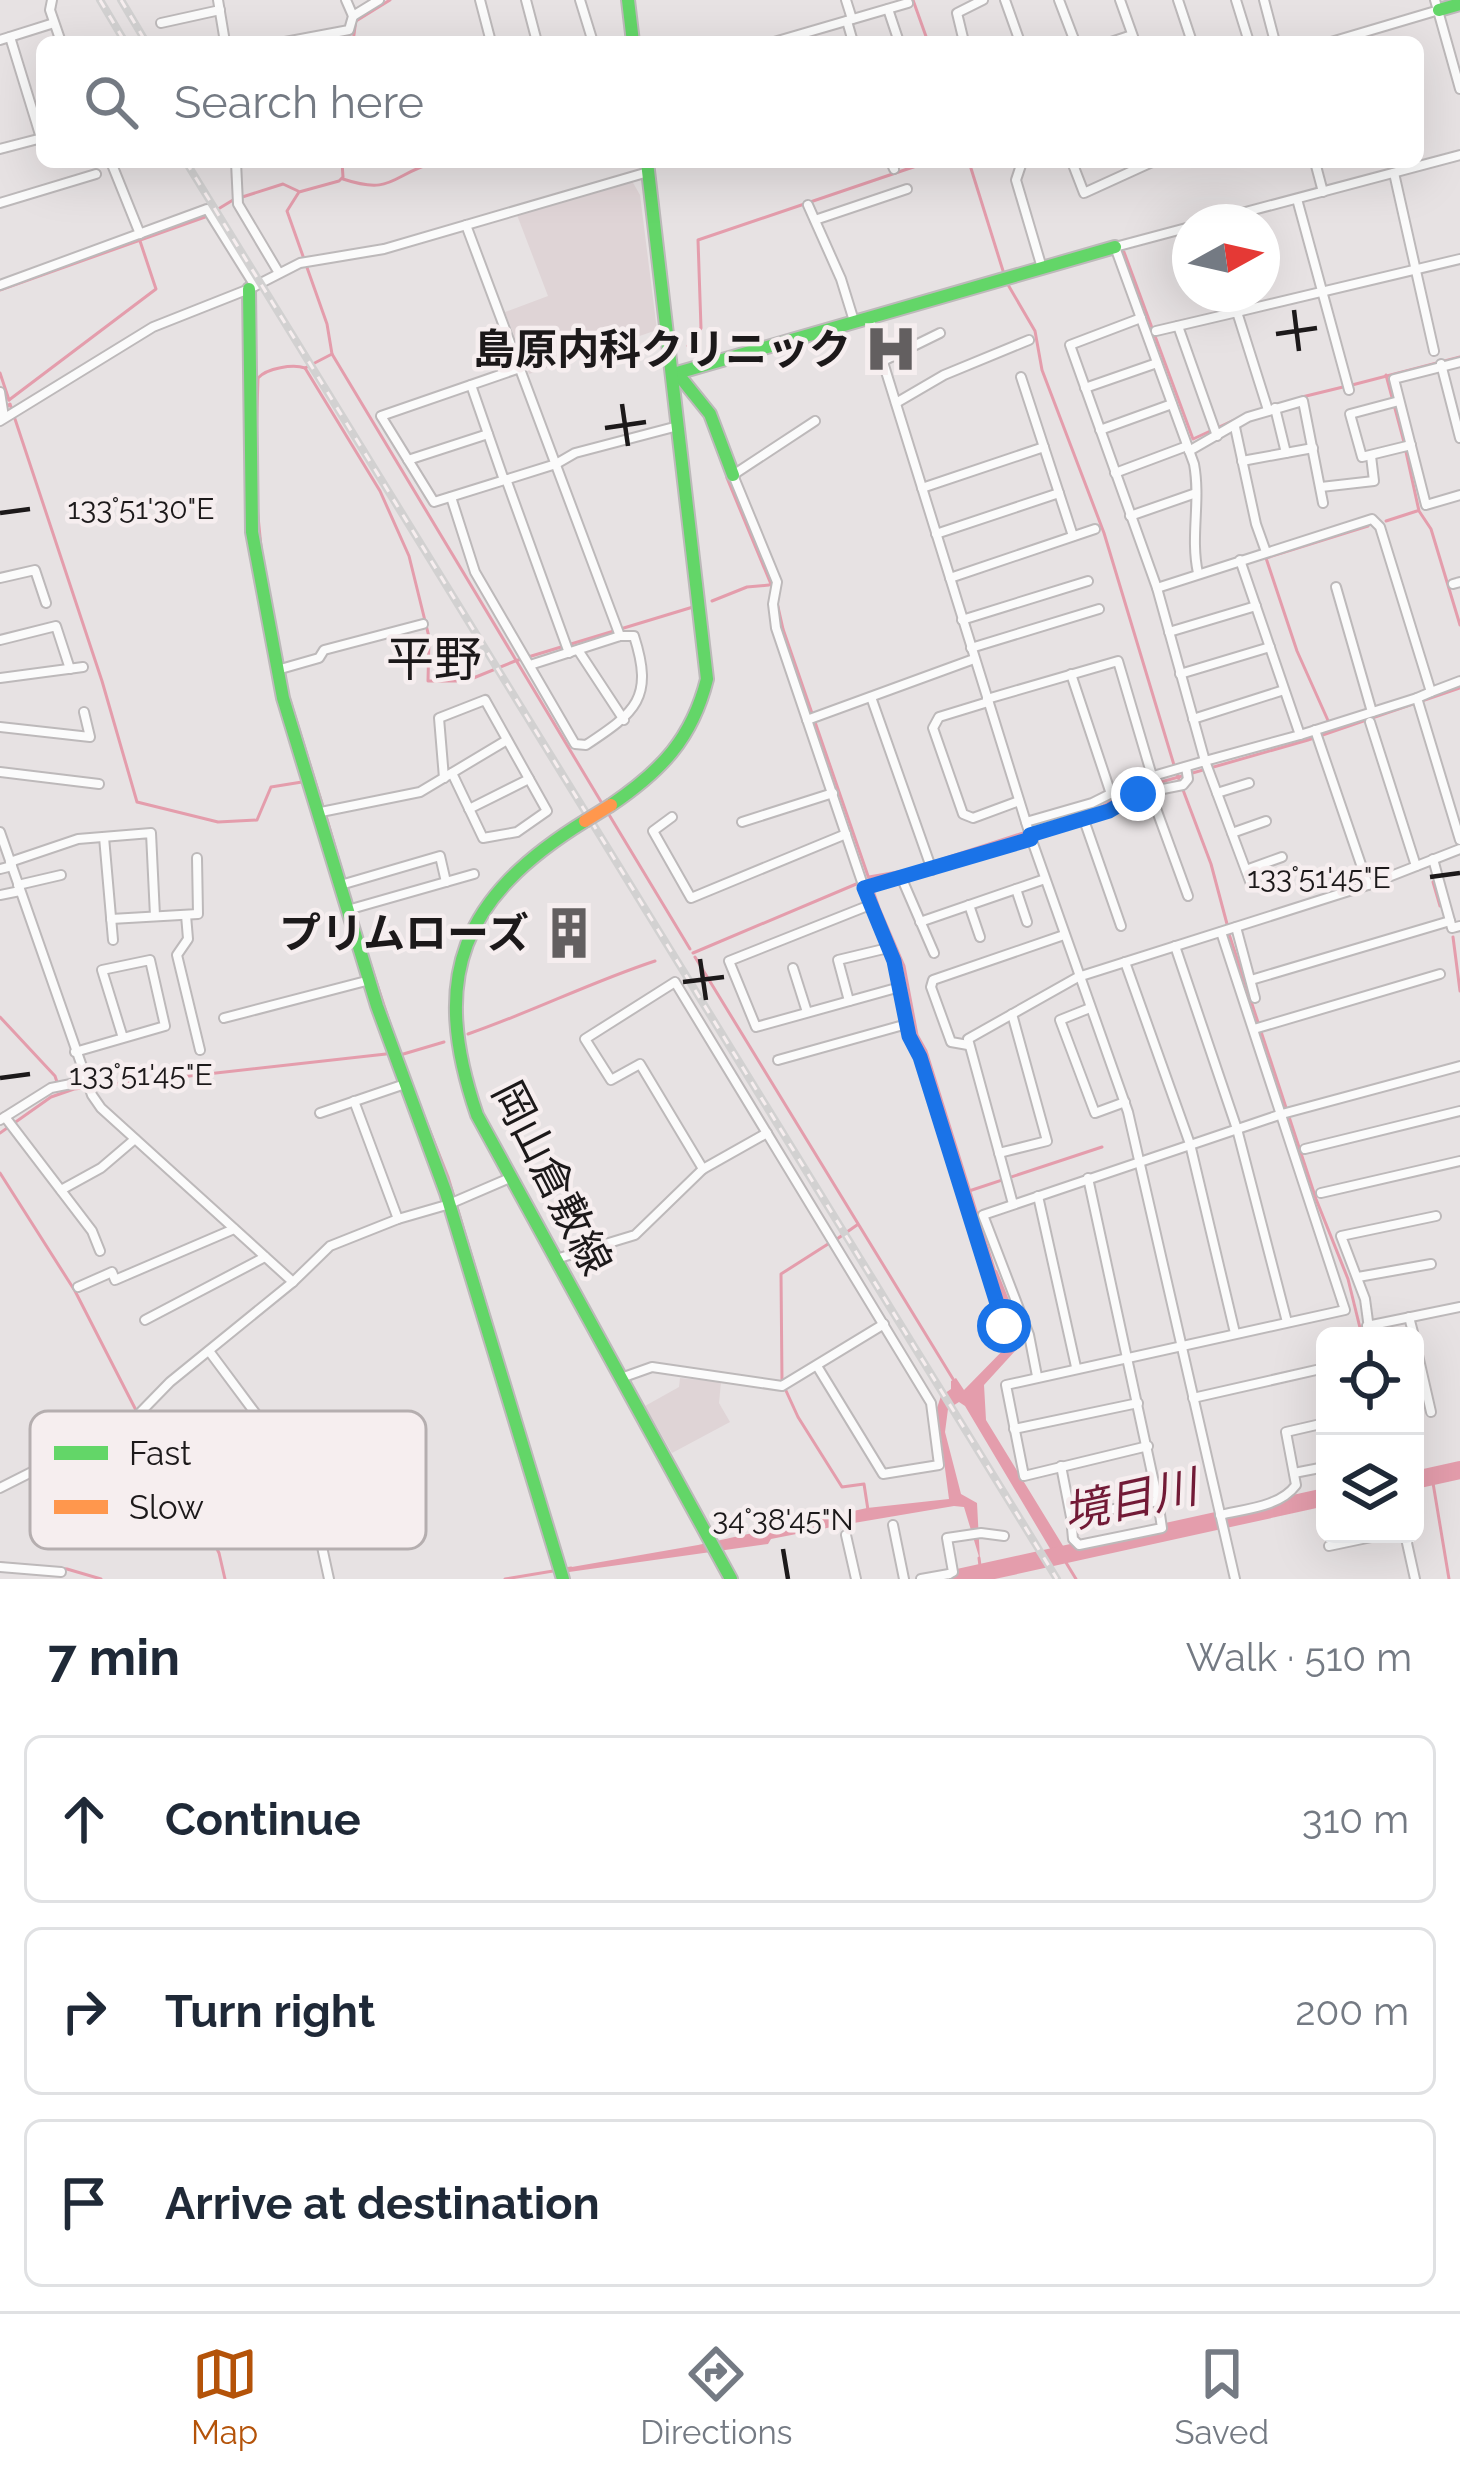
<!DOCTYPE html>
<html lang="en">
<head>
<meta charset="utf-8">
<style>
	:root { --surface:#fff; --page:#f2f2f3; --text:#1f2937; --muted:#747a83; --line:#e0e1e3; --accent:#b45309 }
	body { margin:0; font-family:Raleway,"Noto Sans JP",sans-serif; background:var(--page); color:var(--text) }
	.controls { position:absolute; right:36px; bottom:36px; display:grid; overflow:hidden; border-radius:18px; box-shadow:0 12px 48px #0002 }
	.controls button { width:108px; height:108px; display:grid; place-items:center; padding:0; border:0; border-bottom:3px solid var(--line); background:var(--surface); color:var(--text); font:60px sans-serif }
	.compass { position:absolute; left:1172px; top:204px; width:108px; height:108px; border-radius:50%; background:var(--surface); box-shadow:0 12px 48px #0002; rotate:82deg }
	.stop { position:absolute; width:36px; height:36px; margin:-27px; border:9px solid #1a73e8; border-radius:50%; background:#fff }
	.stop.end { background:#1a73e8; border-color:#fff; box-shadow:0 3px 12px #0008 }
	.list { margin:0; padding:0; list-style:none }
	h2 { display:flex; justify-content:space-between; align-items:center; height:156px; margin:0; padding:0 48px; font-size:51px }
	h2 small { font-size:39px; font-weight:400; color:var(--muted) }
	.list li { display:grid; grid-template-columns:78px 1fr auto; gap:36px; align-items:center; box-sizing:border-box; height:168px; margin:0 24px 24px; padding:0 24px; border:3px solid var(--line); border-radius:18px }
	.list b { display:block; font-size:45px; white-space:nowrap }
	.list em { font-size:39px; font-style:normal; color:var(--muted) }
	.icon { flex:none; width:66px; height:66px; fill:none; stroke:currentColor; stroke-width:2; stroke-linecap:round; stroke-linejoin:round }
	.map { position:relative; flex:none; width:1460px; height:1579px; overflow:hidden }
	.search { position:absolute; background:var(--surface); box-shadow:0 12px 48px #0002; left:36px; right:36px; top:36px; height:132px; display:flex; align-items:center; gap:30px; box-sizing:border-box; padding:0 42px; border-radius:18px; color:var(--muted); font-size:45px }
	.sheet { height:732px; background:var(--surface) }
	nav { display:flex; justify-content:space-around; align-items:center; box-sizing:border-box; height:168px; border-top:3px solid var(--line); background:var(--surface); font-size:33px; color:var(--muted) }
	nav a { display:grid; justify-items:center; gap:6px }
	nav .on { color:var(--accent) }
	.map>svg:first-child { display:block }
	.built { fill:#dfd4d6 }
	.water { fill:#e49dac }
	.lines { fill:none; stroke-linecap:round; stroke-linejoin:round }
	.stream { stroke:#e49dac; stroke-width:3 }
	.river { stroke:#e49dac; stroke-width:18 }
	.street-casing { stroke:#bdb9ba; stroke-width:12 }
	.fast-casing { stroke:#bdb9ba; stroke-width:16 }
	.street { stroke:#fbfbfb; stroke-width:8 }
	.fast { stroke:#63d668; stroke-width:12 }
	.rail-casing { stroke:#d2d1d1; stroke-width:8 }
	.rail { stroke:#f6eeef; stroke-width:3; stroke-dasharray:9; stroke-linecap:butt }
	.slow-bridge-casing { stroke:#bdb9ba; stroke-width:16; stroke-linecap:butt }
	.slow-bridge { stroke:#ff974d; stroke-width:12 }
	.route { stroke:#1a73e8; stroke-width:15 }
	.ticks { fill:none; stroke:#1c191a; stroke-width:4.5 }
	.labels { text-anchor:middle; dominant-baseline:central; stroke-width:9; stroke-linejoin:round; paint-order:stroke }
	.poi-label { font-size:42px; font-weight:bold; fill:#1c191a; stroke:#f6eeef; text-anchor:end }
	.street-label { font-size:42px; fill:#1c191a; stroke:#f6eeef }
	.water-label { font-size:45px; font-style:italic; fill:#721a36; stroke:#f6eeef }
	.quarter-label { font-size:48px; fill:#1c191a; stroke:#f6eeef }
	.key { fill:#f6eeef; stroke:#b5aeaf; stroke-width:3 }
	.key-label { font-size:33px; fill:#1c191a }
	.ticks-label { font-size:30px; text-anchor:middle; fill:#1c191a; stroke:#f6eeef; stroke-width:9; stroke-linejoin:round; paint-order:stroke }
</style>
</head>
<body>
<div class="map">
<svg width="1460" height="1579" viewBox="0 0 1460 1579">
	<rect width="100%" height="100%" fill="#e7e2e3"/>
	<g class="built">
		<polygon points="632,181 640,195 657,330 529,374 505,312 548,296 517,215"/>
		<polygon points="680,1378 721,1382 719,1403 730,1422 672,1453 645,1406 679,1387"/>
	</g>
	<polygon class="water" points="997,1270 1025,1340 984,1385 986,1420 1068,1554 1055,1557 965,1406 959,1402 948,1409 945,1432 961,1494 977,1503 980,1560 964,1507 954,1506 842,1525 771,1539 768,1544 569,1572 566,1568 698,1545 867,1508 949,1499 937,1408 941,1396 951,1389 951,1381 956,1378 964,1390 1014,1339 992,1272"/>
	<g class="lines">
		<g class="stream">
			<polyline points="913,0 928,42"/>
			<polyline points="356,21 390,0"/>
			<polyline points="353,42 356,19"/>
			<polyline points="969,162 1004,274"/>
			<path d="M343,179C394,196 391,174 436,162"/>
			<polyline points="1124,252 1193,439 1243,416"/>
			<polyline points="1007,283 1035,331 1042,370 1104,533 1174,765"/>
			<polyline points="0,290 205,217 233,200 283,184 298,191"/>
			<polyline points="688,346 701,328 698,240 928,162"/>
			<polyline points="332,354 603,805"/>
			<polyline points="305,368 380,491 409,556 429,637 428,681 466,681 515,661 693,607"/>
			<polyline points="0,373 9,400"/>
			<polyline points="1386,375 1404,442"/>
			<polyline points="1352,385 1460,357"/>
			<polyline points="1302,397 1343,387"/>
			<polyline points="9,400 156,289 140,241"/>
			<polyline points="5,408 10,404 102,681 137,802 218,822 257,820 271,787 302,782"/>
			<path d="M256,443L258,378C267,368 293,364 305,368L332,354L327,324L287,211L299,192L339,181L343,177L342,162"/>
			<polyline points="1406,452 1419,511 1431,529 1460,625"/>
			<polyline points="727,478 773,589"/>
			<polyline points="257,506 262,557"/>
			<polyline points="1386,521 1417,511"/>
			<polyline points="776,598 783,629 879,908 904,966 917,1035 926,1051 995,1272"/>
			<polyline points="712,601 747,587 769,585"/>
			<polyline points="285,684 323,807"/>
			<polyline points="1330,725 1297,651 1266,558 1368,526"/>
			<polyline points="1177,774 1211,864 1227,924"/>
			<polyline points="608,813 690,949"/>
			<polyline points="326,816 350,899"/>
			<polyline points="869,877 909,870 1097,809 1133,790 1308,740 1460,688"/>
			<polyline points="1433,882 1440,906"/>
			<polyline points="354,914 394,1036"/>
			<polyline points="1229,934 1316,1199 1348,1279 1362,1336"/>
			<polyline points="1453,937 1460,991"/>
			<polyline points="693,953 861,882"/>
			<polyline points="695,957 953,1379"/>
			<polyline points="0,1017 55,1076 58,1085"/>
			<path d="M468,1034C532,1012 591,982 655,961"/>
			<polyline points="400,1055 444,1042"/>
			<polyline points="407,1073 448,1177 516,1405"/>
			<polyline points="0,1133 51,1097 74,1089 386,1054"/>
			<polyline points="0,1173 75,1291 142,1422 206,1527 219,1553 225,1579"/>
			<polyline points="969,1191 1102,1147"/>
			<polyline points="837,1239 857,1225"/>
			<polyline points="828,1244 781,1274 782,1382 798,1417 842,1487 864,1484 868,1510"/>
			<polyline points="1432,1477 1449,1579"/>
			<polyline points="555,1535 565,1566"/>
			<polyline points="1062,1556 1076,1579"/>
			<polyline points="979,1558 981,1574"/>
			<polyline points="0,1563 67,1569 101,1579"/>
			<polyline points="505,1579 571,1568"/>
		</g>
		<g class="river">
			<polyline points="1415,1480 1460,1470"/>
			<polyline points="953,1579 1325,1497"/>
		</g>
		<g class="street-casing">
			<g id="street">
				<polyline points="52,0 50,10 61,42"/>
				<polyline points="218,0 225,42"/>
				<polyline points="480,0 491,42"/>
				<polyline points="526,0 537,42"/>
				<polyline points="580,0 592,39"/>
				<polyline points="846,0 852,19"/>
				<polyline points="1005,0 1020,42"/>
				<polyline points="1059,0 1075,42"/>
				<polyline points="1120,0 1135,42"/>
				<polyline points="1178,0 1192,42"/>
				<polyline points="1236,0 1249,42"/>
				<polyline points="1264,0 1275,42"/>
				<polyline points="1435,0 1460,89"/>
				<polyline points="888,9 899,42"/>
				<polyline points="353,16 379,0"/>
				<polyline points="847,21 853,42"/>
				<polyline points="161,23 220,10"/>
				<polyline points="10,37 41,138"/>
				<polyline points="0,40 54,23"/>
				<polyline points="285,42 349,30 353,16 346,0"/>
				<polyline points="774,42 908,3"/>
				<polyline points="964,42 957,13 983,0"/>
				<polyline points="1111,42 1132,35"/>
				<polyline points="1331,42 1439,10"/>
				<polyline points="0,149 42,138"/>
				<polyline points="111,162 140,234"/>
				<polyline points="236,162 238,204 279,273"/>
				<polyline points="891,162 894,169"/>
				<polyline points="1022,162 1016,180 1042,268"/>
				<polyline points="1072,162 1084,193 1152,162"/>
				<polyline points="1315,162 1323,192"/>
				<polyline points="1394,173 1434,351"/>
				<polyline points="1297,199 1349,390"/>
				<polyline points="0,203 96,174"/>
				<polyline points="808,205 841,279 854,321"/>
				<polyline points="815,220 907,189"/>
				<polyline points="1208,222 1460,155"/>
				<polyline points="466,225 620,636"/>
				<path d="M1190,227L1115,247L1194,464C1201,501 1190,537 1198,573"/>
				<polyline points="0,285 207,209 255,286"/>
				<polyline points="1231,294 1237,312 1460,259"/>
				<polyline points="869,317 1030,835 1128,1112 1235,1579"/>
				<polyline points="1141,318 1070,345 1157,588 1205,761 1300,735 1240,560"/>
				<polyline points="1178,326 1217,436"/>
				<polyline points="1156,331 1237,312 1268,410"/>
				<polyline points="883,361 940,333"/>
				<polyline points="1460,362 1394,379 1426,505 1460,495"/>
				<polyline points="1441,364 1460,438"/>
				<polyline points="517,369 381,416 434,502 556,464 575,453 678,426"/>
				<polyline points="1021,377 1073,536"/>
				<polyline points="471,385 504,480"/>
				<polyline points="1085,388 1157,363"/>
				<polyline points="0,392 4,417"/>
				<polyline points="1399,401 1350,414 1362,457 1411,445"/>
				<polyline points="896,403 944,375 1029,340"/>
				<polyline points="1275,408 1286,453"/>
				<polyline points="0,421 153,327 249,289 300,263 384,249 648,172"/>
				<polyline points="815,421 733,475 777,582 773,604 776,628 864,888 894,961 909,1036 920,1057 1004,1326"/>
				<polyline points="1235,427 1256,524 1266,552"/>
				<polyline points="1100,430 1172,404"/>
				<polyline points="1189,451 1248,417 1303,401 1323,503"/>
				<polyline points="408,460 488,434"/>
				<polyline points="1242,461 1313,448"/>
				<polyline points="1115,473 1187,446"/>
				<polyline points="506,479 569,653"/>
				<polyline points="1321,487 1374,481 1371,456"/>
				<polyline points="922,488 1044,447"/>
				<path d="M451,497L475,572L575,744L586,745C636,712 654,698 634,636H620L530,665"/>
				<polyline points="1130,516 1196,493"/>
				<polyline points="936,534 1059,493"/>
				<polyline points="0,578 35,570 46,603"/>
				<polyline points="950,578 1095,529"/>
				<polyline points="1453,584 1460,582"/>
				<polyline points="1336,587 1372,712"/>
				<polyline points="1157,588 1372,519 1380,527 1431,692 1417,698 1460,840"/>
				<polyline points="962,620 1088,581"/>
				<polyline points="1169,632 1256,606"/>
				<polyline points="0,640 56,626 70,669"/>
				<polyline points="971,648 1099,609"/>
				<polyline points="578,650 624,720"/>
				<polyline points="284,668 319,658 324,650 423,624"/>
				<polyline points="1071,674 1111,794"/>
				<polyline points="1180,674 1270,647"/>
				<polyline points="0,678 83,667"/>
				<polyline points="1431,692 1460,681"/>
				<polyline points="871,697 932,870"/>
				<polyline points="987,699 1118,661 1152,776"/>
				<polyline points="988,702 939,717 933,728 963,814 973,818 1019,801"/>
				<polyline points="1193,719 1284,690"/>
				<polyline points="807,720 974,659"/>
				<polyline points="1370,722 1416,866"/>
				<polyline points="0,727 90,737 84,712"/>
				<polyline points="1315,730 1368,885"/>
				<polyline points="1300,735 1417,698"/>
				<polyline points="0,772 99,784"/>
				<polyline points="444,778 439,718 485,700 547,811 517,832 483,838 452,773"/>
				<polyline points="1150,792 1188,896"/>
				<polyline points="1217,793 1249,783"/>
				<polyline points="469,809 529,779"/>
				<polyline points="321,812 420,792 507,740"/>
				<polyline points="672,817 653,831 691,898 846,834"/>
				<polyline points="1084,820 1121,926"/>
				<polyline points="742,822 833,793"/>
				<polyline points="1026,822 1092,803 1136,781 1205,761 1251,884"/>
				<polyline points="0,832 92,1095 101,1108 293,1282"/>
				<polyline points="1232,833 1266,821"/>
				<polyline points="1030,835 1109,811 1138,794 1183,785 1188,779 1186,767"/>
				<polyline points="104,837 113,940"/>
				<polyline points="1433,859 1452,928 1460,926"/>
				<polyline points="10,862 78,839 151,833 155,916"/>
				<polyline points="0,869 12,866"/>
				<polyline points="1246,870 1282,857"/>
				<polyline points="902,879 934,953"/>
				<polyline points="344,884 440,856 446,882"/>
				<polyline points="18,885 61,875"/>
				<polyline points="864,888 1032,839"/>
				<polyline points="1016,889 1027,922"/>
				<polyline points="0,895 20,891"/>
				<polyline points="870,905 729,961 756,1027 900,987"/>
				<polyline points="969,905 980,937"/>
				<polyline points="351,909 474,874"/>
				<polyline points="186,915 188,939 177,955 200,1050"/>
				<polyline points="111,919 198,914 197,858"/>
				<polyline points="920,922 1045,879"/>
				<polyline points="1236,927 1255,998"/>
				<polyline points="1175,946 1237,1129 1287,1322"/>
				<polyline points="1125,962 1190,1144 1235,1333"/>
				<polyline points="793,968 807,1012"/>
				<polyline points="1251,980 1450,921"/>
				<polyline points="849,1001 838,960 888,948"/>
				<polyline points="1090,1008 1060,1020 1095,1113 1125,1102"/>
				<polyline points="224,1018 370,980"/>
				<polyline points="1254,1029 1440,974"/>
				<polyline points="968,1045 951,1042 931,987 933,980 1064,935"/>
				<polyline points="75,1052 165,1026 150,960 102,970 123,1038"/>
				<polyline points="778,1060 907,1024"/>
				<polyline points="354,1101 398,1219"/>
				<polyline points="320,1113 405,1084"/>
				<polyline points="5,1117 92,1231 100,1251"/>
				<polyline points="0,1120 51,1088 86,1081"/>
				<polyline points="1305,1149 1460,1111"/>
				<polyline points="999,1153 1047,1141 1012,1014"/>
				<polyline points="703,1169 640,1064 611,1080 585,1039 675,982 931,1403 939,1465 883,1474 817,1366"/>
				<polyline points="61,1190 101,1168 135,1139"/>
				<polyline points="1321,1193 1460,1161"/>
				<polyline points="1038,1196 1076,1367"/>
				<polyline points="454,1202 512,1177"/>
				<polyline points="1013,1204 968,1039 1078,977 1368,885 1460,849"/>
				<polyline points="556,1259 635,1235 703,1169 767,1133"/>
				<polyline points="1358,1277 1431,1264"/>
				<polyline points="78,1287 112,1272 115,1280 234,1229"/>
				<polyline points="1409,1317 1414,1336"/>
				<polyline points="145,1320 265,1257"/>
				<polyline points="1367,1326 1460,1307"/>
				<polyline points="1370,1336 1365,1299 1341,1236 1436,1216"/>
				<polyline points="1415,1342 1431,1412"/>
				<polyline points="209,1351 282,1449 314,1510 329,1579"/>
				<polyline points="1037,1376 1029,1335 983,1215 1282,1114 1460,1066"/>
				<polyline points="621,1378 652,1367 782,1386 884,1324"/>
				<polyline points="1193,1398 1325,1368"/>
				<polyline points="1014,1429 1138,1403"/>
				<polyline points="1148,1446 1024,1476 1006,1385 1345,1310 1221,932"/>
				<polyline points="1061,1466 1071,1517 1158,1501 1088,1178"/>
				<polyline points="1294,1473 1325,1467"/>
				<polyline points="0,1488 131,1422 170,1382 293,1282 330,1246 398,1219 450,1204"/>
				<path d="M1220,1515C1245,1509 1280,1507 1296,1485L1286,1432L1325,1423"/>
				<polyline points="1071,1517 1073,1539 1079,1545 1162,1528 1158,1501"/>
				<polyline points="893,1525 904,1579"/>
				<polyline points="1405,1534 1415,1579"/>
				<polyline points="846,1535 856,1579"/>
				<polyline points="1329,1546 1386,1534"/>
				<polyline points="0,1567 61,1572"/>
				<polyline points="949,1574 953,1572 947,1538 981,1533 1004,1536"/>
				<polyline points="921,1579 949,1574"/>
			</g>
		</g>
		<g class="fast-casing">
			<g id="fast">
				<polyline points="628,0 633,42"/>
				<polyline points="1439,10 1460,4"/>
				<polyline points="249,289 252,532 283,698 377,1006 446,1193 563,1579"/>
				<polyline points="733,475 710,414 677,373 1115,247"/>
				<path d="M611,805C661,771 692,739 707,679L647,162"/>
				<path d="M585,821C462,897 429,976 477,1115L731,1579"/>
			</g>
		</g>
		<use href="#street" class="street"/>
		<use href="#fast" class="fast"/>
		<g class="rail-casing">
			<g id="rail">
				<polyline points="100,0 125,42"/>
				<polyline points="121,0 146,42"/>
				<polyline points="186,162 1057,1579"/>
			</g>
		</g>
		<use href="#rail" class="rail"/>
		<g class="slow-bridge-casing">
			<polyline id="slow-bridge" points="585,821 611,805"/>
		</g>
		<use href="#slow-bridge" class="slow-bridge"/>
	</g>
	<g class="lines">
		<polyline class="route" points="1004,1326 920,1057 909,1036 894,961 864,888 1031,839 1030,835 1109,811 1138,794"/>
	</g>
	<path class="ticks" d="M1294,310L1299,351M1276,334L1317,328M622,404L628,446M605,428L646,422M0,513L30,509M1430,877L1460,873M700,959L706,1000M683,982L724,977M0,1078L30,1074M783,1549L788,1579"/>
	<defs>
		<g id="hospital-bare" transform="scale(4.14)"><path d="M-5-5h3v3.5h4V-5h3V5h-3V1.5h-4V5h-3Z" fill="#635f60" stroke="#f6eeef" stroke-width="2.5" paint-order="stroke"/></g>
		<g id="building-bare" transform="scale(4.14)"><path d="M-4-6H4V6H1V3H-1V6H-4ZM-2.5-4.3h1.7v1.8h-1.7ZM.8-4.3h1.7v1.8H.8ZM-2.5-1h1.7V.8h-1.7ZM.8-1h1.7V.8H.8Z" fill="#635f60" stroke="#f6eeef" stroke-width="2.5" paint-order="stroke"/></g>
	</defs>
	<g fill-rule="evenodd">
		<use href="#hospital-bare" x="891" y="349"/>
		<use href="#building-bare" x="569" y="933"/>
	</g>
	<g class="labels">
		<g class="poi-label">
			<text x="851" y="349">島原内科クリニック</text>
			<text x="529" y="933">プリムローズ</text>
		</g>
		<g class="street-label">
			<text transform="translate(552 1178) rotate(63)">岡山倉敷線</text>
		</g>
		<g class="water-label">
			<text transform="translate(1130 1500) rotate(-12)">境目川</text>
		</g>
		<g class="quarter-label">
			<text x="434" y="659">平野</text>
		</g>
	</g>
	<rect x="30" y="1411" width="396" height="138" rx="18" class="key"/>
	<rect x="54" y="1446" width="54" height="14" fill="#63d668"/>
	<rect x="54" y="1500" width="54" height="14" fill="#ff974d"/>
	<g class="key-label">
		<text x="129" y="1465">Fast</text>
		<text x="129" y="1519">Slow</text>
	</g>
	<g class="ticks-label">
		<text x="141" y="519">133°51'30"E</text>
		<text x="1319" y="888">133°51'45"E</text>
		<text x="141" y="1085">133°51'45"E</text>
		<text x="783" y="1530">34°38'45"N</text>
	</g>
</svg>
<div class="controls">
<button><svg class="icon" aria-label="locate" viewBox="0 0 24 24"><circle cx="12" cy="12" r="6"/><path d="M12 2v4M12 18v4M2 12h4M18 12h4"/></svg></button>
<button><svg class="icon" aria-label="layers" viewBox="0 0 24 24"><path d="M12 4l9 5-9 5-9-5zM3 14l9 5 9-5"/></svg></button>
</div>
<svg class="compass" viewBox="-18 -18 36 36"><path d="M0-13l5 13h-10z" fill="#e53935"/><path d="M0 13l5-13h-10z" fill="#747a83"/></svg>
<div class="stop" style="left:1004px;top:1326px"></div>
<div class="stop end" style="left:1138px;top:794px"></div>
<div class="search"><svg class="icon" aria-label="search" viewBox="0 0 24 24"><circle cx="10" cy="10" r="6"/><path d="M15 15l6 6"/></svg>Search here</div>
</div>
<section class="sheet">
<h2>7 min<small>Walk · 510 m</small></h2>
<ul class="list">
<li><svg class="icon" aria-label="ahead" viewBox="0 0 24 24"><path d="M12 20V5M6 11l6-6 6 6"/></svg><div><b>Continue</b></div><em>310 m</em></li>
<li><svg class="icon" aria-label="right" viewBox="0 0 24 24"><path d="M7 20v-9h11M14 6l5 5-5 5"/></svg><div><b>Turn right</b></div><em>200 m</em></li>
<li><svg class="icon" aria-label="arrive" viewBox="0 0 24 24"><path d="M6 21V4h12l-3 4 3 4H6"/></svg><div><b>Arrive at destination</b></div></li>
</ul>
</section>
<nav>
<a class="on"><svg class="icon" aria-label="map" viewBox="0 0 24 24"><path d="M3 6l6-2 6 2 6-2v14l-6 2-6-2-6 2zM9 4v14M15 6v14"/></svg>Map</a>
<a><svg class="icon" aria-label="directions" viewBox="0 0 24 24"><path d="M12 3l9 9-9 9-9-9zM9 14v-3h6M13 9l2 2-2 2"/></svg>Directions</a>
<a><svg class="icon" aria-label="saved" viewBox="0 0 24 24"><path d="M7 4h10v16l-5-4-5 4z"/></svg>Saved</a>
</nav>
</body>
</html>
